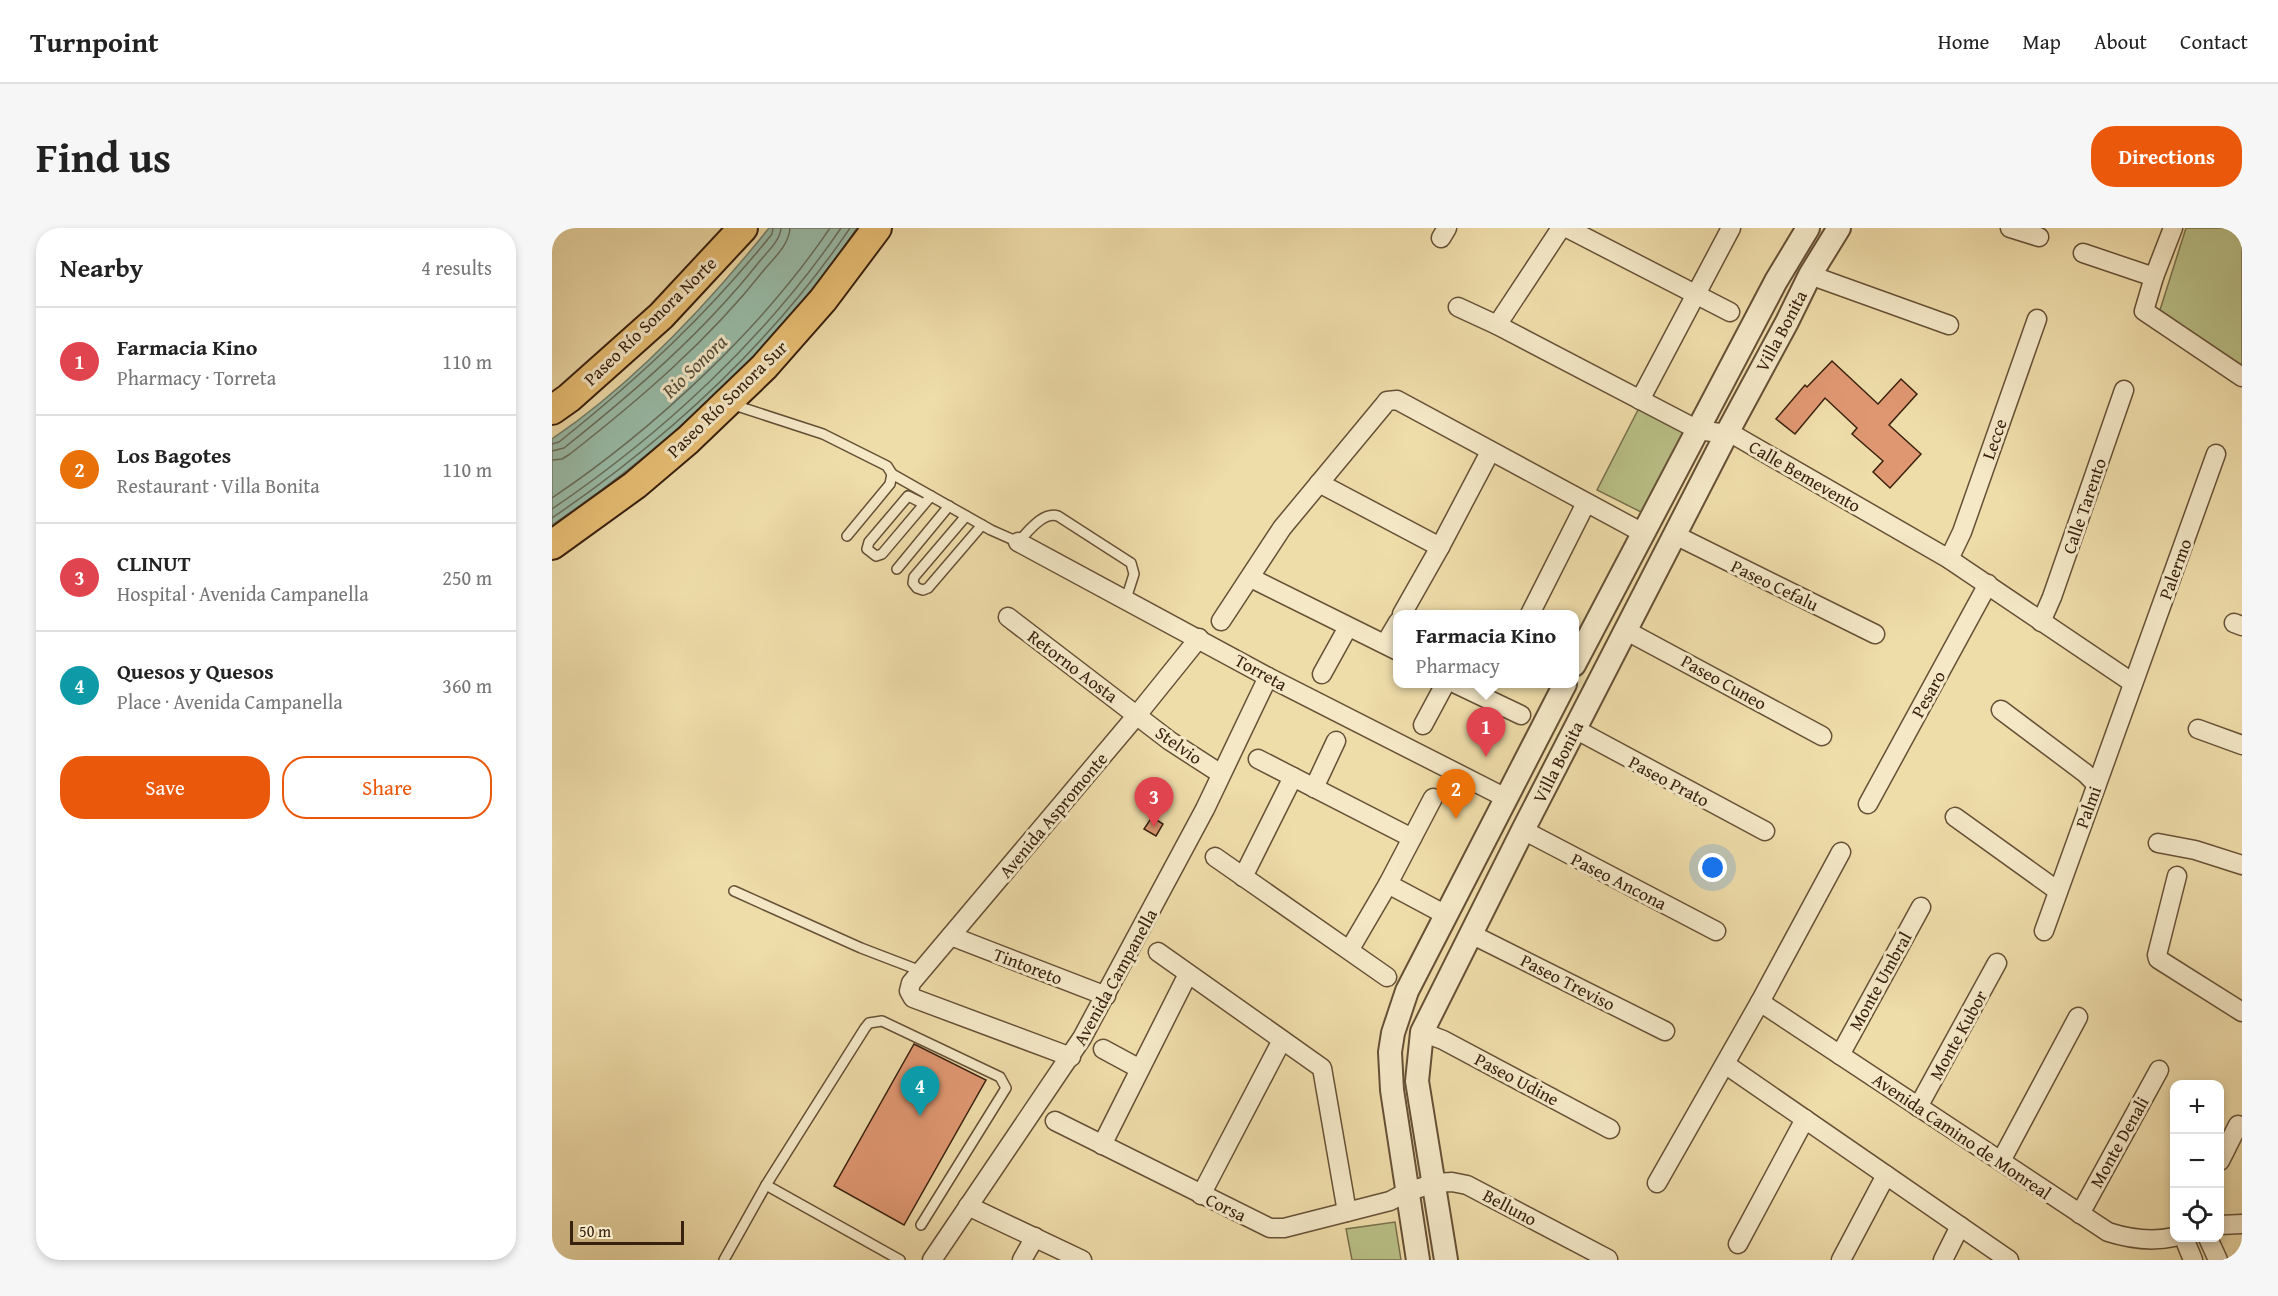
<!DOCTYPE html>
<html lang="en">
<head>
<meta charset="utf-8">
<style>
	:root { --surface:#fff; --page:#f6f6f6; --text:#222; --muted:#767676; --line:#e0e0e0; --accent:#ea580c }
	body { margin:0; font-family:"Gentium Book Plus",serif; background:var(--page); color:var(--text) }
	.controls { position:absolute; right:18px; bottom:18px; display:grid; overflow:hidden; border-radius:12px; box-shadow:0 3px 9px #0003 }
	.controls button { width:54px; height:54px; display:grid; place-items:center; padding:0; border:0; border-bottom:2px solid var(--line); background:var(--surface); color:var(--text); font:30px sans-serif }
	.scale { position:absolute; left:18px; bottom:15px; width:114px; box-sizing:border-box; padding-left:6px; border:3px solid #39210f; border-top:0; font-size:16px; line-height:21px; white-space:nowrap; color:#39210f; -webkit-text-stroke:4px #f4e8c7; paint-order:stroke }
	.you { position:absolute; left:1161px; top:640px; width:21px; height:21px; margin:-15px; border:4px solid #fff; border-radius:50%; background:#1a73e8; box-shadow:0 0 0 9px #1a73e833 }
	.badge { display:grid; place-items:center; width:39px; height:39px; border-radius:50%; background:var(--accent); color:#fff; font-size:20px; font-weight:700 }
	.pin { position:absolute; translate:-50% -50px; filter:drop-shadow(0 2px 3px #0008) }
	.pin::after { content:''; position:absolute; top:32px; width:21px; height:18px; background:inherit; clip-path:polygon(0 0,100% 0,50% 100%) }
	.popup { position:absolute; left:841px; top:382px; width:186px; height:78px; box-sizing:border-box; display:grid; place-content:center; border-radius:12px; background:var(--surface); filter:drop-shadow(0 2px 4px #0005); font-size:20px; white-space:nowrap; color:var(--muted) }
	.popup b { font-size:22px; color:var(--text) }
	.popup::after { content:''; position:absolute; left:50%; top:100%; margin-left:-12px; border:12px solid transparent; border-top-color:var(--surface) }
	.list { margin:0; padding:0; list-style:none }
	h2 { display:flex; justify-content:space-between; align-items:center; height:78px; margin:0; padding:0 24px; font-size:26px }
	h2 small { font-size:20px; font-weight:400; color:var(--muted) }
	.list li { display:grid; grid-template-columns:39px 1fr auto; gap:18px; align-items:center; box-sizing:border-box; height:108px; padding:0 24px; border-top:2px solid var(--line) }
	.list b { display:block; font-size:22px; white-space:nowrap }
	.list p { margin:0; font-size:20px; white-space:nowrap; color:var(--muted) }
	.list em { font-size:20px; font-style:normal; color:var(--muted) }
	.actions { display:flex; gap:12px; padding:18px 24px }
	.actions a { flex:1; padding:14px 0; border:2px solid var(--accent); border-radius:24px; text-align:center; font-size:21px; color:var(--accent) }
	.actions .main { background:var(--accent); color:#fff }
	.icon { flex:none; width:33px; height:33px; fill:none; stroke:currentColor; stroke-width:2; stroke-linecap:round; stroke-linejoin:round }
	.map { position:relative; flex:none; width:1690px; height:1032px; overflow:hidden; border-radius:24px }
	header { display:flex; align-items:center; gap:36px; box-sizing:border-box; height:84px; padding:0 30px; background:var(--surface); border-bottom:2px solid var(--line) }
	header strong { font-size:28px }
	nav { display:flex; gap:33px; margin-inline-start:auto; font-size:21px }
	.intro { display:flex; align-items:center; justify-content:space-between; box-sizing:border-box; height:144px; padding:0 36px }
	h1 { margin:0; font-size:42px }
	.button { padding:15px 27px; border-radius:24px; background:var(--accent); color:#fff; font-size:21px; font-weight:700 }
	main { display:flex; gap:36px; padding:0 36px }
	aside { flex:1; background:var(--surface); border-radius:24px; box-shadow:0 3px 9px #0003 }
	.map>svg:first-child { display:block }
	.green { fill:#b9c087; stroke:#79704b; stroke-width:1.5 }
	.water { fill:#99bca9; stroke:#737e6b; stroke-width:1.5 }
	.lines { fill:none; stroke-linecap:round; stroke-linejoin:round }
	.shore { stroke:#696e5c; stroke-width:1.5 }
	.building { fill:#df9771; stroke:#39210f; stroke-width:1.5 }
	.service-casing { stroke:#665036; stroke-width:12 }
	.minor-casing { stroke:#665036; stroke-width:21 }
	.tertiary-casing { stroke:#665036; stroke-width:26 }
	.primary-casing { stroke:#39210f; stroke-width:32 }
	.service { stroke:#f4e8c7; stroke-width:9 }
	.minor { stroke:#f4e8c7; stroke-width:18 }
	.tertiary { stroke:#f4e8c7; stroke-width:22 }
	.primary { stroke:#e7be74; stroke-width:28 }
	.labels { text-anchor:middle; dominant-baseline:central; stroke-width:6; stroke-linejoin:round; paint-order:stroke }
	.street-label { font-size:18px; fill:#39210f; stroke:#f4e8c7 }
	.water-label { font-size:20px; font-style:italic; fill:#56503d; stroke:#f4e8c7 }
</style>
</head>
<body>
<header>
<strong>Turnpoint</strong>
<nav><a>Home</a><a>Map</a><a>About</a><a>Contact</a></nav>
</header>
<div class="intro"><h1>Find us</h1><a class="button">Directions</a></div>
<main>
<aside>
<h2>Nearby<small>4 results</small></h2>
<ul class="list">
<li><span class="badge" style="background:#e0444e">1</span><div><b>Farmacia Kino</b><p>Pharmacy · Torreta</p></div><em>110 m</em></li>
<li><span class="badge" style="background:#e8710a">2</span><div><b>Los Bagotes</b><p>Restaurant · Villa Bonita</p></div><em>110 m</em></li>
<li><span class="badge" style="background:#e0444e">3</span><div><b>CLINUT</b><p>Hospital · Avenida Campanella</p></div><em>250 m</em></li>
<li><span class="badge" style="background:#0f9aa8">4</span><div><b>Quesos y Quesos</b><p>Place · Avenida Campanella</p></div><em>360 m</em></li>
</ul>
<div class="actions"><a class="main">Save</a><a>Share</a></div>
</aside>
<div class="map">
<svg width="1690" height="1032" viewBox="0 0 1690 1032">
	<rect width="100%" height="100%" fill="#eedca9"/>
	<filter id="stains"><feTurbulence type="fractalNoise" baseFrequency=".00333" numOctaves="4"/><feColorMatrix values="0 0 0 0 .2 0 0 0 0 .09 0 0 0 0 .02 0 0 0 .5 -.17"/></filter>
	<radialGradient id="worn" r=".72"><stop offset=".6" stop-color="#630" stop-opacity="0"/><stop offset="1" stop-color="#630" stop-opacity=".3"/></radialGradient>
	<g class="green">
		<polygon points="1634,0 1690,0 1690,139 1608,82"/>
		<polygon points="1087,180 1135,205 1093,286 1045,262"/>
		<polygon points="843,994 849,1032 800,1032 794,1001"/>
	</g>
	<path class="water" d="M217,0H305C225,118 118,217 0,297V211C81,156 156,76 217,0Z"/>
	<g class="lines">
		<g class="shore">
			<path d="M0,216L7,214C88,149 155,87 220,6L221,0"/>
			<path d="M0,223L12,220C82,164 151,105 207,34C215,24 228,13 229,0"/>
			<path d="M0,232L10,231L18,226C88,171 156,113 212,42C222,30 237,17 238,0"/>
			<path d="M0,270C102,201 209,102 278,0"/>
			<path d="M0,281C109,207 214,110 289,0"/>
			<path d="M0,290C114,212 220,115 298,0"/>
		</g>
	</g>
	<g class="building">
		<polygon points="1280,133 1326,176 1349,151 1365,166 1337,197 1369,226 1338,260 1321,244 1331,233 1300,206 1305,200 1273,170 1243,206 1224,191 1253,157 1255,159"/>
		<polygon points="600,589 611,596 604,608 592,601"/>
		<polygon points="362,816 434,852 352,997 282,958"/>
	</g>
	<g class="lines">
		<g class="service-casing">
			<g id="service">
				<polyline points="179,176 271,206 335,238 340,246 338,256 295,308"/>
				<path d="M340,246L439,302L466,314C476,304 491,283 506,288L579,335L582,346L574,371"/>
				<polyline points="372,276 356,268 317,314 315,321 324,328 330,326 379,268"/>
				<polyline points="414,288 362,349 361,355 365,360 371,362 376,360 430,297"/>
				<polyline points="345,341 397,278"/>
				<polyline points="182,663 309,720 369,743"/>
				<polyline points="214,957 348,1032"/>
				<polyline points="172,1032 214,957 313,800 317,795 330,793 448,849 454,860 369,997"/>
			</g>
		</g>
		<g class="minor-casing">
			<g id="minor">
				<polyline points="1015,0 1178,84"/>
				<polyline points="1458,0 1487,9"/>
				<polyline points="1621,0 1602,49 1592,83 1690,149"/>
				<polyline points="889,10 895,0"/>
				<polyline points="1531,25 1602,49"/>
				<polyline points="1258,47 1397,97"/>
				<polyline points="906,79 945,97 1146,202 1182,207 1397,331 1581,455"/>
				<polyline points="945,97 1009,0"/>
				<polyline points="1088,172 1179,0"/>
				<polyline points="767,255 888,319"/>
				<polyline points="1123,307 1323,406"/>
				<polyline points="466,314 716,449 954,570"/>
				<polyline points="1397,331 1410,304 1485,91"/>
				<polyline points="699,350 846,423"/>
				<polyline points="850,386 888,319 938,224"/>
				<polyline points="978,386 1034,275"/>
				<polyline points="456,389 618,513 669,546"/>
				<polyline points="669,393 730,300 832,177 835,173 845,172 1091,305"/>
				<polyline points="1489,394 1500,369 1572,162"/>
				<polyline points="1682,395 1690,398"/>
				<polyline points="1073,402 1270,508"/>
				<polyline points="833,416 846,394"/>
				<polyline points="770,446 796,399"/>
				<polyline points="904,456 969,487"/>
				<polyline points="1449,482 1533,545 1544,556"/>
				<polyline points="871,497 893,456"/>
				<polyline points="1023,501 1213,603"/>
				<polyline points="1646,501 1690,517"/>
				<polyline points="706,531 860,610"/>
				<polyline points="762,560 784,513"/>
				<polyline points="1316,576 1436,356"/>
				<polyline points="1403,589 1506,663"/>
				<polyline points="971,602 1164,703"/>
				<polyline points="1606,615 1643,622 1690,637"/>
				<polyline points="663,629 835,749"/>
				<polyline points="1625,648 1605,727 1606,731 1690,784"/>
				<polyline points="691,649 741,549"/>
				<polyline points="836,656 894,687"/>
				<polyline points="1492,703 1664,226"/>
				<polyline points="919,706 1113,803"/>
				<polyline points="399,708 554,768"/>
				<polyline points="798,721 836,656 881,570"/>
				<polyline points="606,724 770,840 795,984"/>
				<path d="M1208,774L1556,1004C1578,1011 1600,1014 1622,1009"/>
				<polyline points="870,804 891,812 1058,901"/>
				<polyline points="551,821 588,841"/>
				<polyline points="1288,827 1369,679"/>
				<polyline points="519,829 361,770 357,763 359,755 585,487 647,410"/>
				<polyline points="1173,836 1457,1032"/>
				<polyline points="1366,879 1445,735"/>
				<polyline points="503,893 718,1000 732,1000 795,984 838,973 855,964 883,955 900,954 915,957 1056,1031"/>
				<polyline points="550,917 636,746"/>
				<polyline points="1449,933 1526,789"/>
				<polyline points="1668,933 1686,897"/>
				<polyline points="1105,955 1208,774 1289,624"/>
				<polyline points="649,967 730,812"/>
				<polyline points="416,978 530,1032"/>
				<polyline points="1528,986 1607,842"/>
				<polyline points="1668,997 1690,996"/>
				<polyline points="1632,1010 1641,1032"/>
				<polyline points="1656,1010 1666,1032"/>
				<polyline points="1186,1016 1253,891"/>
				<polyline points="380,1032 530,810 653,581 716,449"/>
				<polyline points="470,1032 483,1009"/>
				<polyline points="1289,1032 1334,947"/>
				<polyline points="1391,1032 1408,998"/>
			</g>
		</g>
		<g class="tertiary-casing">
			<g id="tertiary">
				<polyline points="1022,437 1224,53 1256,0"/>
				<polyline points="866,1032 840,862 838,824 841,805 855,763 1013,456"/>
				<polyline points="894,1032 865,853 870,804 971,602 1175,205 1235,94 1258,47 1287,0"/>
			</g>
		</g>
		<g class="primary-casing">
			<g id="primary">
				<polyline points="0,182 17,170 109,88 191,0"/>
				<polyline points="0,317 83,257 136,212 212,139 271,72 325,0"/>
			</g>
		</g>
		<use href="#service" class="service"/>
		<use href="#minor" class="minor"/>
		<use href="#tertiary" class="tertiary"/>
		<use href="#primary" class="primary"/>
	</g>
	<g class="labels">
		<g class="street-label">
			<text transform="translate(98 93) rotate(-44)">Paseo Río Sonora Norte</text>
			<text transform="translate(1229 103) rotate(-62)">Villa Bonita</text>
			<text transform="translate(175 171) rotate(-44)">Paseo Río Sonora Sur</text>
			<text transform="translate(1442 211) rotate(-71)">Lecce</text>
			<text transform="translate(1253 248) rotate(30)">Calle Bemevento</text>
			<text transform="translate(1532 278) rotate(-71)">Calle Tarento</text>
			<text transform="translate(1623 341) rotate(-70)">Palermo</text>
			<text transform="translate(1223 357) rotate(26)">Paseo Cefalu</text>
			<text transform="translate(521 438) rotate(37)">Retorno Aosta</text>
			<text transform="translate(709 444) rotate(29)">Torreta</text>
			<text transform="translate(1172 454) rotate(29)">Paseo Cuneo</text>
			<text transform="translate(1376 466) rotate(-61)">Pesaro</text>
			<text transform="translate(627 517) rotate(35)">Stelvio</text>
			<text transform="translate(1006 534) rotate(-63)">Villa Bonita</text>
			<text transform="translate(1117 553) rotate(28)">Paseo Prato</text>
			<text transform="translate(1536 579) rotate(-70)">Palmi</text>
			<text transform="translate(501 587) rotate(-50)">Avenida Aspromonte</text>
			<text transform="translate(1067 653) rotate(27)">Paseo Ancona</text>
			<text transform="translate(476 738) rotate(21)">Tintoreto</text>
			<text transform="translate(563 749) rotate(-61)">Avenida Campanella</text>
			<text transform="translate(1328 753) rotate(-61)">Monte Umbral</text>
			<text transform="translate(1016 754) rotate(27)">Paseo Treviso</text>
			<text transform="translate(1406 807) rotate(-61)">Monte Kubor</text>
			<text transform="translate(965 851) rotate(28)">Paseo Udine</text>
			<text transform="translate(1410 908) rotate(34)">Avenida Camino de Monreal</text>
			<text transform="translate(1567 914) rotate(-61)">Monte Denali</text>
			<text transform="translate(674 979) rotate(26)">Corsa</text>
			<text transform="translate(958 979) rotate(28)">Belluno</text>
		</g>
		<g class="water-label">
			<text transform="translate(142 138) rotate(-44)">Rio Sonora</text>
		</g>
	</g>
	<rect width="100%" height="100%" filter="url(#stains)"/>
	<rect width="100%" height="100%" fill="url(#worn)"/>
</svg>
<div class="controls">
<button>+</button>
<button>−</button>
<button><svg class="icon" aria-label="locate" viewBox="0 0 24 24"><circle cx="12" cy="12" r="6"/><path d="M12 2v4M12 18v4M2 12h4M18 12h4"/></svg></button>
</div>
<div class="scale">50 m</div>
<div class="you"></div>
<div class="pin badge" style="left:934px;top:529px;background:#e0444e">1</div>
<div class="popup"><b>Farmacia Kino</b>Pharmacy</div>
<div class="pin badge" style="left:904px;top:591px;background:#e8710a">2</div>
<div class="pin badge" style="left:602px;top:599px;background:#e0444e">3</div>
<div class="pin badge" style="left:368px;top:888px;background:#0f9aa8">4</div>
</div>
</main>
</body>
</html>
